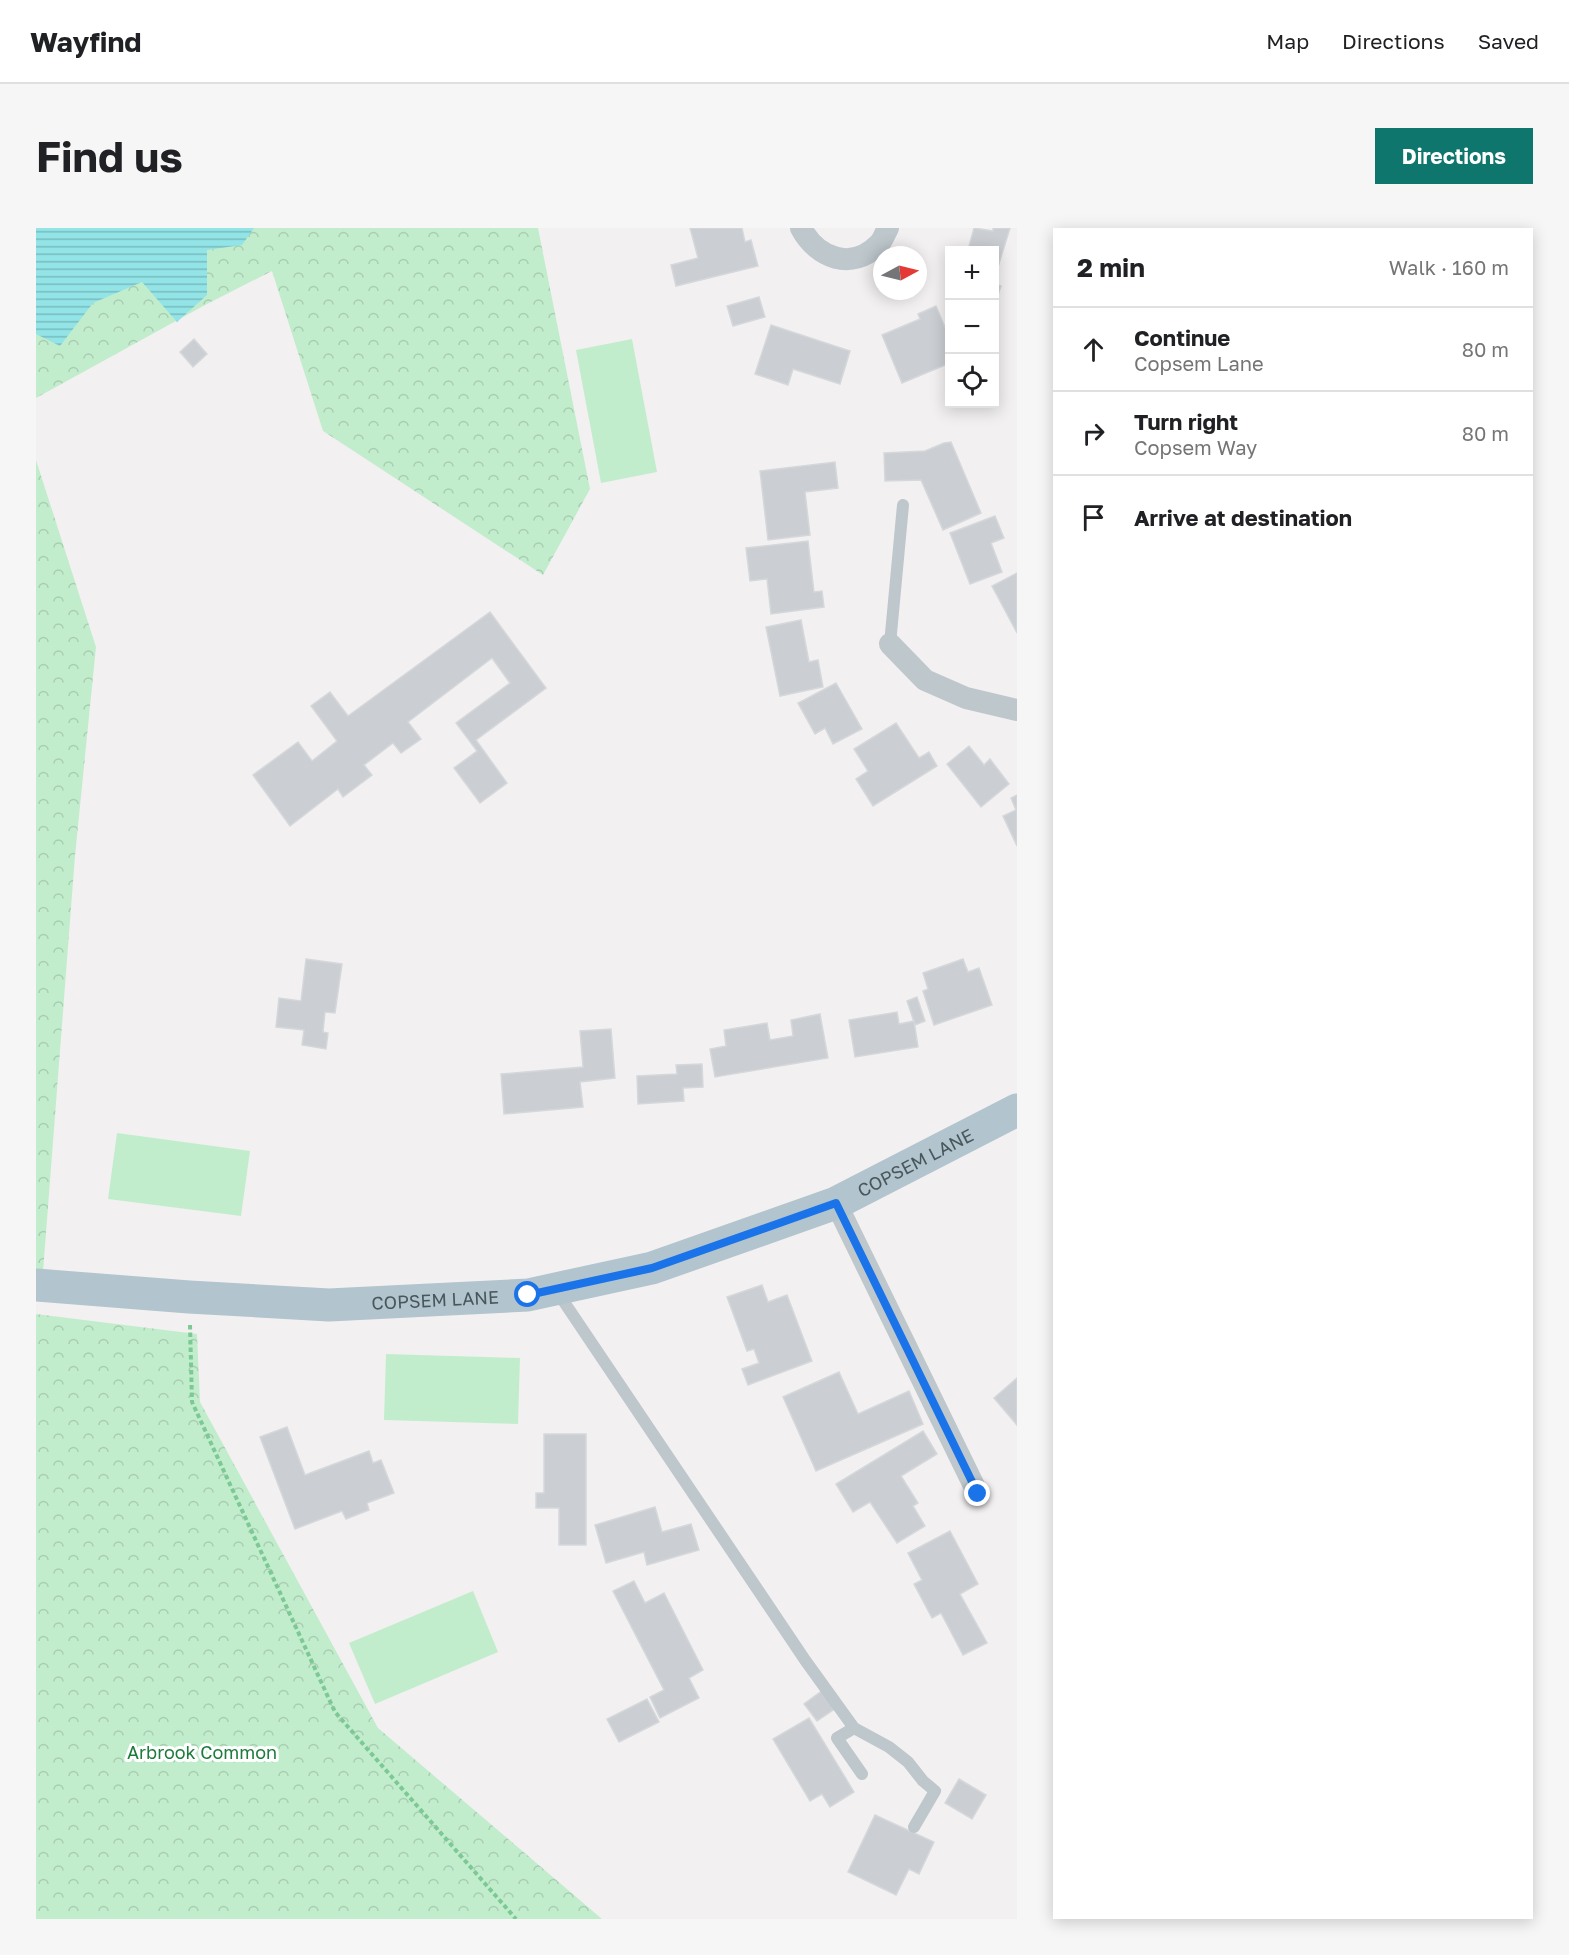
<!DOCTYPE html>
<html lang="en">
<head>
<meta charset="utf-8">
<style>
	:root { --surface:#fff; --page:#f6f6f6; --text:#202124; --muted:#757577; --line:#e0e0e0; --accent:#0f766e }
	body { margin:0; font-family:"Golos Text",sans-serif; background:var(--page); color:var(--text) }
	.controls { position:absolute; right:18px; top:18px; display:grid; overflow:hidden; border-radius:0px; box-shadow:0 3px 15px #0003 }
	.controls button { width:54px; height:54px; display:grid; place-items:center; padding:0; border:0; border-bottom:2px solid var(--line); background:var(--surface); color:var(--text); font:30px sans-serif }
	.compass { position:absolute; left:837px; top:18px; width:54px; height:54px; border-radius:50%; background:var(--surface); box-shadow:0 3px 15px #0003; rotate:83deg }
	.stop { position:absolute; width:18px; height:18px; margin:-14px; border:4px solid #1a73e8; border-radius:50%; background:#fff }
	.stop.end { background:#1a73e8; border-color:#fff; box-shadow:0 2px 6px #0008 }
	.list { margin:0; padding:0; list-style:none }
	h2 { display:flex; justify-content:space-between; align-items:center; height:78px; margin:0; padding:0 24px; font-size:26px }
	h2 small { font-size:20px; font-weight:400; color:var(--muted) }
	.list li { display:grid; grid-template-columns:39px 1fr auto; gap:18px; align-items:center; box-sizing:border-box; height:84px; padding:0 24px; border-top:2px solid var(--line) }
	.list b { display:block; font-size:22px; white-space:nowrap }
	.list p { margin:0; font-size:20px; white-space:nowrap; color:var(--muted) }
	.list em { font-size:20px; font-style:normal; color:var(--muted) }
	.icon { flex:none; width:33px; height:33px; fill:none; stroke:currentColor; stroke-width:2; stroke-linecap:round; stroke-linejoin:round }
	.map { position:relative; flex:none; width:981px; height:1691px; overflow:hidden; border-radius:0px }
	header { display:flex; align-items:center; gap:36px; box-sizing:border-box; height:84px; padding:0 30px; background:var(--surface); border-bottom:2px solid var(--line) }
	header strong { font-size:28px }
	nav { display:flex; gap:33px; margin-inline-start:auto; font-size:21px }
	.intro { display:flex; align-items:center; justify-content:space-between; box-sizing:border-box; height:144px; padding:0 36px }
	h1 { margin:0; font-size:42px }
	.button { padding:15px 27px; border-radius:0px; background:var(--accent); color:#fff; font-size:21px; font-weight:700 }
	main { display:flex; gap:36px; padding:0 36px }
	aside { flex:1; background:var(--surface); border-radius:0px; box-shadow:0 3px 15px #0003 }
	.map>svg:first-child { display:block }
	.forest { fill:url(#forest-crowns) }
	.pitch { fill:#c2edcc }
	.water { fill:url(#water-rules) }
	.building { fill:#cbced2; stroke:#d5d8db; stroke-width:1.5 }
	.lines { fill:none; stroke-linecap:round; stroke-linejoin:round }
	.path { stroke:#7cc996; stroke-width:4; stroke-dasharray:4.5 3; stroke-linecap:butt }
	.service { stroke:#bdc7cc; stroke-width:12 }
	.minor { stroke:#bdc7cc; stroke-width:22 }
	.primary { stroke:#b2c4cd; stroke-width:33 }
	.route { stroke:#1a73e8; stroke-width:8 }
	.labels { text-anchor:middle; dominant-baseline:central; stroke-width:6; stroke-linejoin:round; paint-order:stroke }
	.street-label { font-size:18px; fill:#49575d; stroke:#fff }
	.park-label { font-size:18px; fill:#1d7b3c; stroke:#fff }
</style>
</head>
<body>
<header>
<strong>Wayfind</strong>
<nav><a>Map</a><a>Directions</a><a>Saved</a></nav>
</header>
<div class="intro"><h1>Find us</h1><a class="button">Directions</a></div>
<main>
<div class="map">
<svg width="981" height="1691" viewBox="0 0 981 1691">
	<defs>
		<pattern id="forest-crowns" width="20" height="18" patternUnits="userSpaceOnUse" patternTransform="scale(1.5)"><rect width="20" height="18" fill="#c2edcc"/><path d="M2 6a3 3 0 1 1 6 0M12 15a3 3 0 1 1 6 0" fill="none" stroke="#a8cdb2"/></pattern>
		<pattern id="water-rules" width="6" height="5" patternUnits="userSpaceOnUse" patternTransform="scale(1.5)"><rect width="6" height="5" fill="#92e4e7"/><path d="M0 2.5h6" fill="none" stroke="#79bcbe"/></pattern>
	</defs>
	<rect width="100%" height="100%" fill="#f3f0f1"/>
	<g class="forest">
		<polygon points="0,0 502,0 554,261 507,347 287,203 236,43 169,77 0,170"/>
		<polygon points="0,232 60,419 39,628 7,1044 0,1043"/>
		<polygon points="0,1086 161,1106 164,1174 342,1500 566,1691 0,1691"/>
	</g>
	<g class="pitch">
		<polygon points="596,111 621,244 565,255 540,122"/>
		<polygon points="81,905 214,923 205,988 72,971"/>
		<polygon points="350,1126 484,1130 482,1196 348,1192"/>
		<polygon points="437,1363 462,1424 339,1476 313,1415"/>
	</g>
	<polygon class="water" points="0,0 218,0 206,17 171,22 171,67 141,94 106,54 57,75 24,118 0,106"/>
	<g class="building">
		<polygon points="654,0 706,0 709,14 715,12 722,38 640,58 635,37 662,30"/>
		<polygon points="938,0 957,3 957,0 974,0 958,52 958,22 932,22"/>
		<polygon points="958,56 965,58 958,78"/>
		<polygon points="723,69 729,89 697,98 691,78"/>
		<polygon points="900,78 914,111 914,135 866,155 846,107 884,91 882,86"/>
		<polygon points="735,97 814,123 804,156 757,141 752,157 719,146"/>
		<polygon points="158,111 171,126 157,139 144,124"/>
		<polygon points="915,214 945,285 907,302 885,252 849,253 848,225 889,223 908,215"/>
		<polygon points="799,234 802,260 769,264 774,307 732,312 724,243"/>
		<polygon points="959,288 968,310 955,315 966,344 934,356 914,305"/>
		<polygon points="772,313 778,364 786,363 788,379 735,386 731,351 714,353 710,320"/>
		<polygon points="981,345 981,405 956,358"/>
		<polygon points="454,384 510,460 440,512 471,555 444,575 418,540 441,523 420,495 474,455 456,430 372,494 385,511 365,525 357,515 328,537 336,547 307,569 302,561 254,598 217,547 262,514 276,533 301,513 275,478 294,464 312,488"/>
		<polygon points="765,392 773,434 782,432 787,459 744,468 730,399"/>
		<polygon points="800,455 826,501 797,516 789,500 779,506 762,475"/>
		<polygon points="860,495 883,530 893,524 901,538 837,578 820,551 832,543 818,521"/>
		<polygon points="933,518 948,537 954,531 973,556 945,579 911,536"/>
		<polygon points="981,567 981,618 967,588 980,582 975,570"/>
		<polygon points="270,731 306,736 299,785 289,784 287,804 292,805 290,821 266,817 268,802 240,799 243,770 265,773"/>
		<polygon points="927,731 932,744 943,740 956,777 898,797 887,763 892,761 887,745"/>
		<polygon points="881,769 889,793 879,797 871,773"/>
		<polygon points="861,784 863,796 878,793 882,819 819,829 813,792"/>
		<polygon points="784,786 792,830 679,849 674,821 690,818 688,802 731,795 734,812 757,808 755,792"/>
		<polygon points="575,801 579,850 544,854 547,879 468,886 465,846 547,839 544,803"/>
		<polygon points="666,836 667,859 647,860 648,873 602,876 601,848 641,846 640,837"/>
		<polygon points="726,1057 732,1074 751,1067 776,1133 712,1157 706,1141 723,1135 718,1121 711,1123 691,1069"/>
		<polygon points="803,1144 822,1186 873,1163 887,1196 780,1243 747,1169"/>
		<polygon points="981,1150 981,1197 958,1170"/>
		<polygon points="251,1199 269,1247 333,1223 337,1235 345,1232 358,1265 331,1275 333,1282 310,1291 306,1283 259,1301 224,1209"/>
		<polygon points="887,1203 901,1226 865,1248 882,1275 877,1278 889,1298 861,1315 834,1274 817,1284 800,1256"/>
		<polygon points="508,1206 550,1206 550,1317 523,1317 523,1280 500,1280 500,1265 508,1265"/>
		<polygon points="619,1279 626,1304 655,1296 663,1322 611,1337 608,1324 570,1335 559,1297"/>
		<polygon points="914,1303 942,1356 924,1366 951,1415 927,1427 905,1385 896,1390 878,1356 886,1352 872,1325"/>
		<polygon points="598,1353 609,1375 628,1365 667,1442 653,1450 663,1470 624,1490 614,1469 628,1462 577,1363"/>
		<polygon points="787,1462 800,1480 781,1493 768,1476"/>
		<polygon points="611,1471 623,1494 583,1514 571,1491"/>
		<polygon points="773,1490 818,1564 794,1579 786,1566 774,1573 737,1511"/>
		<polygon points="923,1551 950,1567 936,1591 909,1575"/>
		<polygon points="839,1587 898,1614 883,1646 873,1641 860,1667 812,1644"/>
	</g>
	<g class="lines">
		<polyline class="path" points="154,1097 156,1174 299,1484 480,1691"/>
		<g class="service">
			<polyline points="854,416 867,277"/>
			<polyline points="520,1062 769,1432 818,1500 853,1519 872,1534 887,1553 899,1563 878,1599"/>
			<polyline points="818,1500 801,1510 826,1546"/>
		</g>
		<g class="minor">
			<path d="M765,0C781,30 816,44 843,16C847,12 849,5 852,0"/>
			<polyline points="854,416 889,452 930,470 981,482"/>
			<polyline points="800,975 942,1266"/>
		</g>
		<path class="primary" id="s1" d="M0,1057L153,1069L293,1077L492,1067L616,1040L800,975L981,882"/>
	</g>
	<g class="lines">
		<polyline class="route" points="492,1067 616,1040 800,975 942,1266"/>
	</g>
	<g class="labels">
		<g class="street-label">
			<text stroke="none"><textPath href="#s1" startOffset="904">COPSEM LANE</textPath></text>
			<text stroke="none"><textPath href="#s1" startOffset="400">COPSEM LANE</textPath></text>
		</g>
		<g class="park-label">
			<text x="166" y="1524">Arbrook Common</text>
		</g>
	</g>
</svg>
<div class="controls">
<button>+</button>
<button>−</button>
<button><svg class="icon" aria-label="locate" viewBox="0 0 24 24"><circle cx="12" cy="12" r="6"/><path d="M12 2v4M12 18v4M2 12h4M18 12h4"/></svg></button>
</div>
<svg class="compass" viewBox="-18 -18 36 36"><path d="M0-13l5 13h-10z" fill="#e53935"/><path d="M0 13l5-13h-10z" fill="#757577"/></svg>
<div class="stop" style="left:492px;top:1067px"></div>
<div class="stop end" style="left:942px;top:1266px"></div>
</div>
<aside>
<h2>2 min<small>Walk · 160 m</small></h2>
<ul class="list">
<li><svg class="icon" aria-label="ahead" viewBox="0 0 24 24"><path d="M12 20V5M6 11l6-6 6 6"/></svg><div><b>Continue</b><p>Copsem Lane</p></div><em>80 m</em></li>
<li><svg class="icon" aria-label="right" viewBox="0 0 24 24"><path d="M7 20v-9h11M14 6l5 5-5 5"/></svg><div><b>Turn right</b><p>Copsem Way</p></div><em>80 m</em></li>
<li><svg class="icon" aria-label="arrive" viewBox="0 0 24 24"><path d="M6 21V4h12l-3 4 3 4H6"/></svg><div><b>Arrive at destination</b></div></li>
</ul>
</aside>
</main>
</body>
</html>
